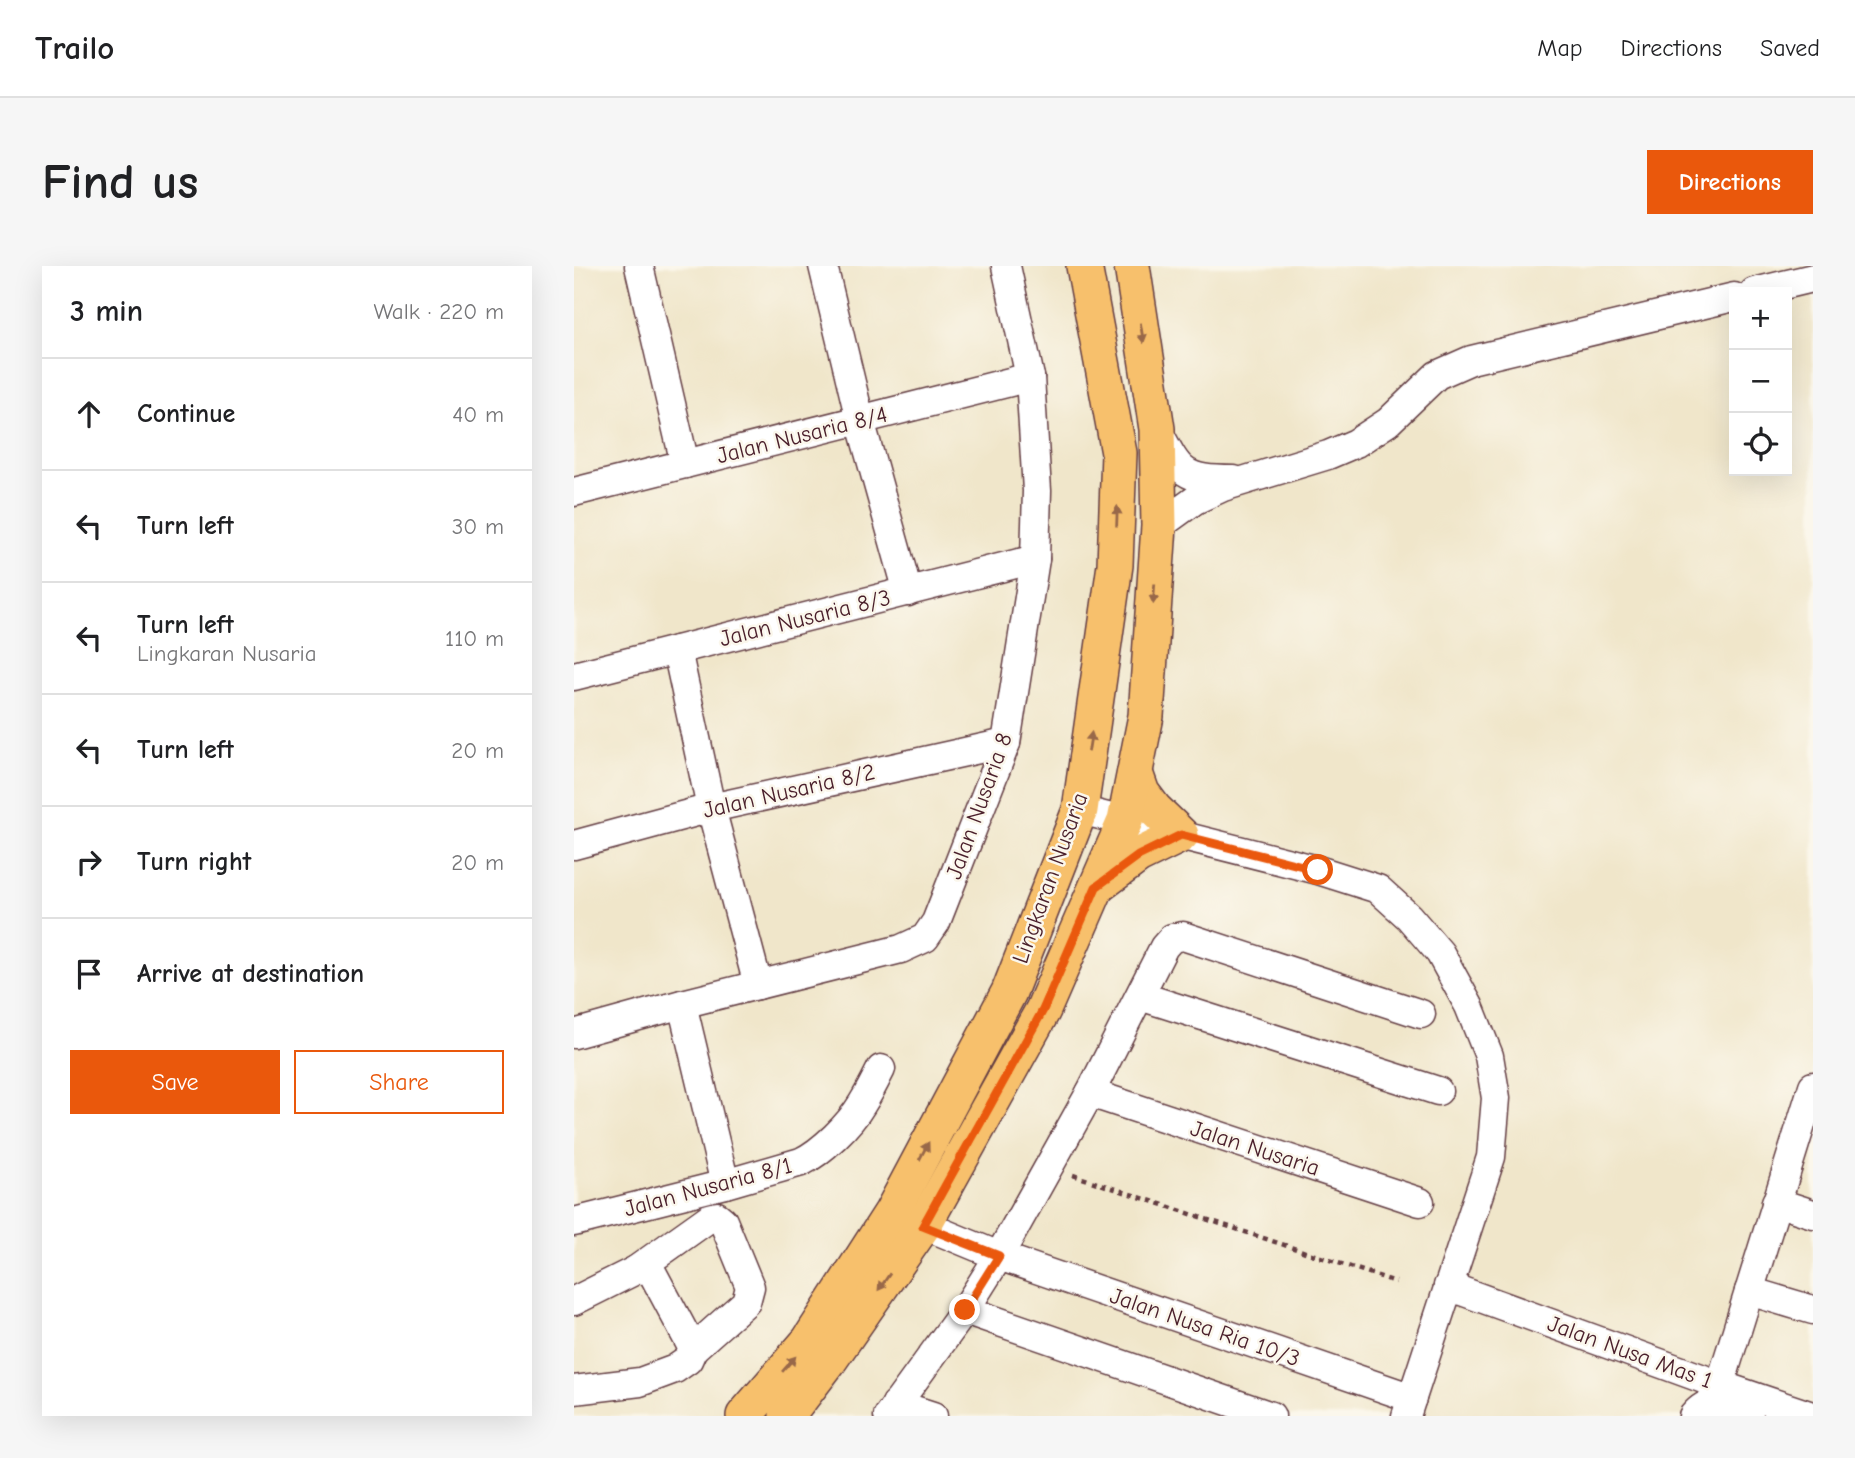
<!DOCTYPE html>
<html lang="en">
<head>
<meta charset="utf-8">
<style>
	:root { --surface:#fff; --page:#f6f6f6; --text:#202124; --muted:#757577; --line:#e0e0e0; --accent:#ea580c }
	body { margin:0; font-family:"Comic Neue",sans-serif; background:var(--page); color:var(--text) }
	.controls { position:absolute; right:21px; top:21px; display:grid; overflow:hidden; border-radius:0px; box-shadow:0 7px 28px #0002 }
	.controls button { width:63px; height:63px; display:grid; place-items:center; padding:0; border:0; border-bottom:2px solid var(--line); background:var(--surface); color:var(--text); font:35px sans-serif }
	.stop { position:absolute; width:21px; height:21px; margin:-16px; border:5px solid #ea580c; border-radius:50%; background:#fff }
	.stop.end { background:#ea580c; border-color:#fff; box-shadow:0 2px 7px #0008 }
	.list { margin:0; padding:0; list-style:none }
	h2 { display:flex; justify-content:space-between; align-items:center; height:91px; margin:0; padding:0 28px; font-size:30px }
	h2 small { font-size:23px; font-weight:400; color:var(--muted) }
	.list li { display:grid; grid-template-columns:46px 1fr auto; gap:21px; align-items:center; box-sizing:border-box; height:112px; padding:0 28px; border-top:2px solid var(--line) }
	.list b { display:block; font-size:26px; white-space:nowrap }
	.list p { margin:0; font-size:23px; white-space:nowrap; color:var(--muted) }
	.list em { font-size:23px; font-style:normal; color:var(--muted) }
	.actions { display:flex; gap:14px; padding:21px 28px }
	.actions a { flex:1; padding:16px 0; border:2px solid var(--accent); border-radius:0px; text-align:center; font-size:24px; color:var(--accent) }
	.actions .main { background:var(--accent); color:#fff }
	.icon { flex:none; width:38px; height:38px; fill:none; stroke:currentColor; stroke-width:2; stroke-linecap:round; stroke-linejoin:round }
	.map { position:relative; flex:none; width:1239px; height:1150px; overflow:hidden; border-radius:0px }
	header { display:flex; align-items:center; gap:42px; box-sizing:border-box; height:98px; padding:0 35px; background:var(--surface); border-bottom:2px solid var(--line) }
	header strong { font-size:33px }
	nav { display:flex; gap:38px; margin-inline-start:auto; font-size:24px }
	.intro { display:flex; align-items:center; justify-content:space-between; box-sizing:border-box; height:168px; padding:0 42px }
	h1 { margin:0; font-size:49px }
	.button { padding:18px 32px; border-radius:0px; background:var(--accent); color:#fff; font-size:24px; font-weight:700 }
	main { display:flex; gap:42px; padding:0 42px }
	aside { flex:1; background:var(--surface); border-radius:0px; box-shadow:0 7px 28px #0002 }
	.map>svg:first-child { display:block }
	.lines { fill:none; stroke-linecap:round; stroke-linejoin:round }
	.minor-casing { stroke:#633d43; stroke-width:31 }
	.major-casing { stroke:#633d43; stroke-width:38 }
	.path { stroke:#633d43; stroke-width:4.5; stroke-dasharray:5 5; stroke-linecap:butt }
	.minor { stroke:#fff; stroke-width:28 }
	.major { stroke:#f7c06c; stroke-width:35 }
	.oneway { fill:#986748 }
	.route { stroke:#ea580c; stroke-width:9 }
	.labels { text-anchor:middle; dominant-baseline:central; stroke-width:5; stroke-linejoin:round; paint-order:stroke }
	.street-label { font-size:23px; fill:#4a1f2b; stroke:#fbf7ec }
</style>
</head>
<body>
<header>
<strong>Trailo</strong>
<nav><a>Map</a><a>Directions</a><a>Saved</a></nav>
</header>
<div class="intro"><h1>Find us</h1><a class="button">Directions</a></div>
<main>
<aside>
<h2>3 min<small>Walk · 220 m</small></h2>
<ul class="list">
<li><svg class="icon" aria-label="ahead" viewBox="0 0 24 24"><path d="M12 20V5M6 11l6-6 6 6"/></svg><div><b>Continue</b></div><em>40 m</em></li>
<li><svg class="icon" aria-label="left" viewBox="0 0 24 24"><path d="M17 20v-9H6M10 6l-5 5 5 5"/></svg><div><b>Turn left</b></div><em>30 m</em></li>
<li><svg class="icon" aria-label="left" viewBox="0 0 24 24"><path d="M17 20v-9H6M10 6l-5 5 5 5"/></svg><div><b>Turn left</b><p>Lingkaran Nusaria</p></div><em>110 m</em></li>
<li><svg class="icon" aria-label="left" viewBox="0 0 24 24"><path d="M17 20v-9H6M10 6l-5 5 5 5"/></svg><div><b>Turn left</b></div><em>20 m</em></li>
<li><svg class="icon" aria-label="right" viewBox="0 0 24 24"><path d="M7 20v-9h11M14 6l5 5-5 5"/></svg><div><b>Turn right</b></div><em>20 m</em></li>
<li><svg class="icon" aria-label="arrive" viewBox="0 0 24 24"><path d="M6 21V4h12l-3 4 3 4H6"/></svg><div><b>Arrive at destination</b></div></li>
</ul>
<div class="actions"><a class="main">Save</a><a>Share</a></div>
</aside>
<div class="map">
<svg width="1239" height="1150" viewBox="0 0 1239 1150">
	<rect width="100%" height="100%" fill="#fbf7ec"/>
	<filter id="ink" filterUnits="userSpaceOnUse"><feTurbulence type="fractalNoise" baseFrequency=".0143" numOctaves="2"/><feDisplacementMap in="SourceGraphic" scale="14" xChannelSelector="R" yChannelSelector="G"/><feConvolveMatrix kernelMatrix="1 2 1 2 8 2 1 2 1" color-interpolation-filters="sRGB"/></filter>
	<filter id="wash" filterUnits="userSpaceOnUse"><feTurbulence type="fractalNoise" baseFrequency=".00686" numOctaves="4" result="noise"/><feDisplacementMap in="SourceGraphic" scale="28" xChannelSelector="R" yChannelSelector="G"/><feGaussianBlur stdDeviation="1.57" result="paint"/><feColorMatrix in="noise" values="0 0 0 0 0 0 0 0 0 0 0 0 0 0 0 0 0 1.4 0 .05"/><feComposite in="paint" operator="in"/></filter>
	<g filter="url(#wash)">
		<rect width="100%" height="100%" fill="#f0e6ca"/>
	</g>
	<g filter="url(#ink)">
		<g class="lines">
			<g class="minor-casing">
				<g id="minor">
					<polyline points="65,0 111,198"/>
					<polyline points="249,0 286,154 334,326"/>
					<polyline points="1180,26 1239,12"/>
					<path d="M583,163C606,207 608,214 660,214"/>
					<polyline points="0,226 456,111"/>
					<polyline points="585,260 621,234 649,221 754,189 782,177 814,156 863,109 897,94 1160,31"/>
					<polyline points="103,384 137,542 184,719"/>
					<polyline points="0,410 461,293"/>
					<polyline points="506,544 744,604 804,623 835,651 866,687 895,740 915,790 922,832 917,891 832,1150"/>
					<polyline points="0,579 137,542 432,477"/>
					<polyline points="566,730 864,825"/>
					<polyline points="108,738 151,918"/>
					<polyline points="0,768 108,738 327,683 351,672 362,656 432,477 461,293 463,225 456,111 432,0"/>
					<polyline points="516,827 846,936"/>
					<polyline points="1202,936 1239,948"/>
					<polyline points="333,952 425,990 838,1132"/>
					<path d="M0,956L151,918L227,896C248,886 276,858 288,838C295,827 301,815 307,803"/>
					<polyline points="62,1004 135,952 143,950 149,955 176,1021 172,1036 119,1083"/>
					<polyline points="874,1020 1146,1119 1238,1150"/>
					<polyline points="1175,1025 1239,1044"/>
					<polyline points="0,1035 62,1004 73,1003 79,1008 119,1083 114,1094 101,1103 66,1116 0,1124"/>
					<polyline points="391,1044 697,1150"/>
					<polyline points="1146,1119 1239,820"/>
					<polyline points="322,1138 359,1150"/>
					<polyline points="314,1150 391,1044 425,990 516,827 590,681 598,672 609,670 847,748"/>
					<path d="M1119,1150C1137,1128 1152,1140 1175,1147"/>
				</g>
			</g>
			<g class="major-casing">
				<g id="major">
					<polyline points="525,619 564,590 607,569 580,543 568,527 561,507"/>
					<polyline points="170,1150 235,1075 318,946 435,726 506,544 541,299 545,187 510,0"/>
					<polyline points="213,1150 255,1095 349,960 469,744 551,555 572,450 585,260 583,163 558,0"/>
				</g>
			</g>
			<polyline class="path" points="499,909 822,1016"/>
			<use href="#minor" class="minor"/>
			<use href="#major" class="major"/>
		</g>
		<defs><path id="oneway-solid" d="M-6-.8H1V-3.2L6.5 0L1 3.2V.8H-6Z" transform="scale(1.75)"/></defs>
		<g class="oneway">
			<use href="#oneway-solid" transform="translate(568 67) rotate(81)"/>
			<use href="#oneway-solid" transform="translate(543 250) rotate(-88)"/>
			<use href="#oneway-solid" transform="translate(580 328) rotate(94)"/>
			<use href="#oneway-solid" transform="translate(516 476) rotate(-81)"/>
			<use href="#oneway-solid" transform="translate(350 885) rotate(-62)"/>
			<use href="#oneway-solid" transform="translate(310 1016) rotate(125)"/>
			<use href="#oneway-solid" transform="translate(215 1098) rotate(-49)"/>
		</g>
	</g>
	<g class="lines" filter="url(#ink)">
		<polyline class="route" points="391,1044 425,990 349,960 469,744 522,621 564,590 607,569 744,604"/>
	</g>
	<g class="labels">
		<g class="street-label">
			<text transform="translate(228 169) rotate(-14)">Jalan Nusaria 8/4</text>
			<text transform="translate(231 352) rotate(-14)">Jalan Nusaria 8/3</text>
			<text transform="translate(215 525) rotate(-13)">Jalan Nusaria 8/2</text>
			<text transform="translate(405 540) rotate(-70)">Jalan Nusaria 8</text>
			<text transform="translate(476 612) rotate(-70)">Lingkaran Nusaria</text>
			<text transform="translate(681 882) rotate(18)">Jalan Nusaria</text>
			<text transform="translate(134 921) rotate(-15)">Jalan Nusaria 8/1</text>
			<text transform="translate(631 1061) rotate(19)">Jalan Nusa Ria 10/3</text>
			<text transform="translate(1056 1086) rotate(20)">Jalan Nusa Mas 1</text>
		</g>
	</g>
</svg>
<div class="controls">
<button>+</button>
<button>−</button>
<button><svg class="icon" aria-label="locate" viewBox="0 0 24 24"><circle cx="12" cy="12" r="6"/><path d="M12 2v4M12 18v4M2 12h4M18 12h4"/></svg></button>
</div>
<div class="stop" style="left:744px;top:604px"></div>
<div class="stop end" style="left:391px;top:1044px"></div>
</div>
</main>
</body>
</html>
